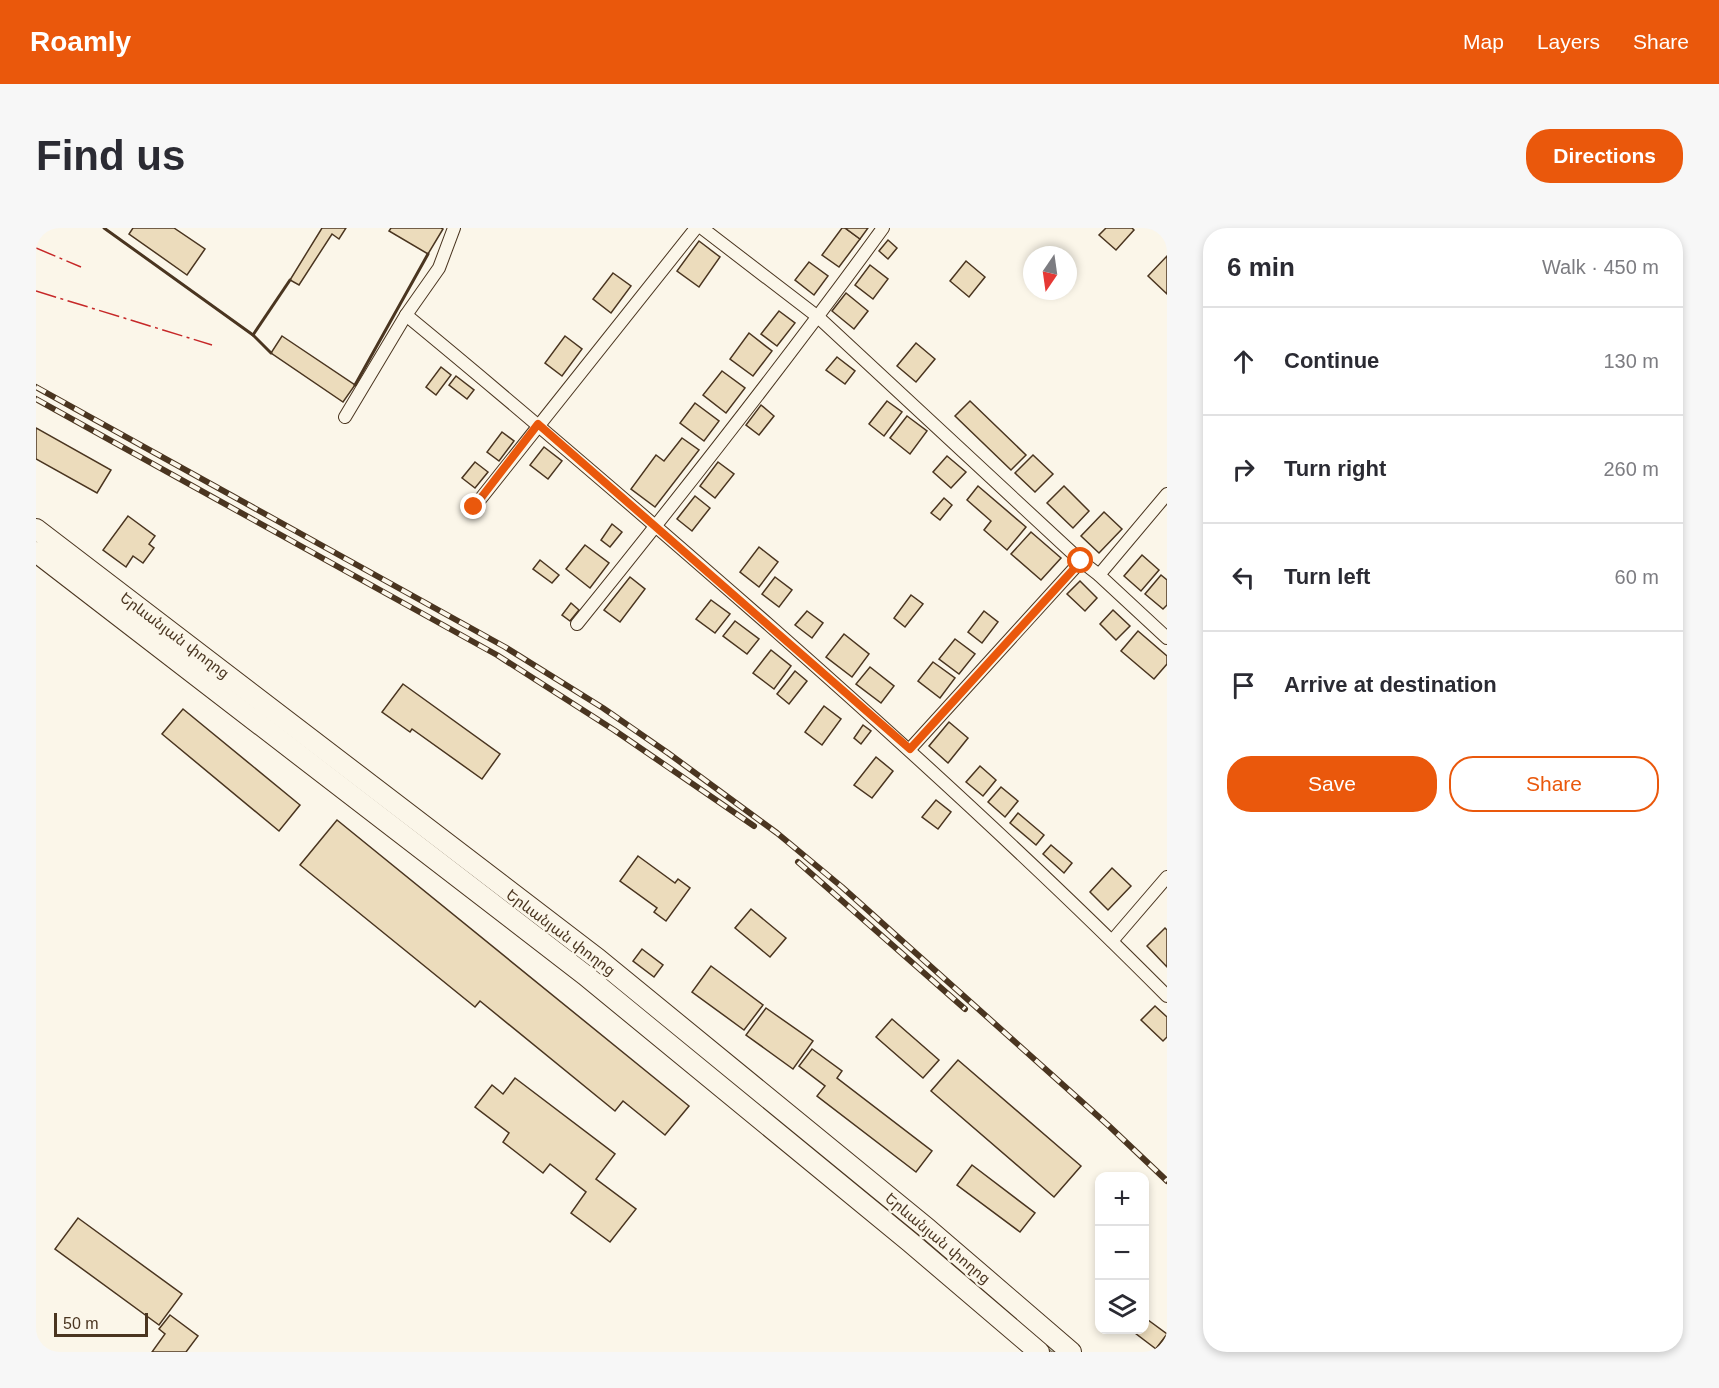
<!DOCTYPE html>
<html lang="en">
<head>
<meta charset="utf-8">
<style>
	:root { --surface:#fff; --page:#f7f7f7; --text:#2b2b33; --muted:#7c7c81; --line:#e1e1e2; --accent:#ea580c }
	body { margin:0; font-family:Helvetica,"Noto Sans Armenian",sans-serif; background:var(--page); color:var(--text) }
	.controls { position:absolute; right:18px; bottom:18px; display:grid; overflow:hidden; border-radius:12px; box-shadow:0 3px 9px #0003 }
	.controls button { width:54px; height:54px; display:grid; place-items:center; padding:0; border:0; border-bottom:2px solid var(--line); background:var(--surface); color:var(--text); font:30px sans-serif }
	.compass { position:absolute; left:987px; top:18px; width:54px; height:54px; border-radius:50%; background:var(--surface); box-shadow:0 3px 9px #0003; rotate:193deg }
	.scale { position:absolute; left:18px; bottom:15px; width:94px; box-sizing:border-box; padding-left:6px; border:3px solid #4a3520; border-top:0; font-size:16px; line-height:21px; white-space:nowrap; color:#4a3520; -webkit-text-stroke:4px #fbf6e9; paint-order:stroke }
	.stop { position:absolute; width:18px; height:18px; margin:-14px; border:4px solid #ea580c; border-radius:50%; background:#fff }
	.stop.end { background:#ea580c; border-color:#fff; box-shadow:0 2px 6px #0008 }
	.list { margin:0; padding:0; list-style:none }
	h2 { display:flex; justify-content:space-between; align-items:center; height:78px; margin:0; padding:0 24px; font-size:26px }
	h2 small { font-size:20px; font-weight:400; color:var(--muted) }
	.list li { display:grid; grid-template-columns:39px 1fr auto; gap:18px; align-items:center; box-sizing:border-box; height:108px; padding:0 24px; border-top:2px solid var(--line) }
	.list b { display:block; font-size:22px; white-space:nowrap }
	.list em { font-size:20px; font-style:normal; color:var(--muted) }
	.actions { display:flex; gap:12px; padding:18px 24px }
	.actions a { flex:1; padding:14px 0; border:2px solid var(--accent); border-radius:24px; text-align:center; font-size:21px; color:var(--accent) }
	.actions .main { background:var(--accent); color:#fff }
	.icon { flex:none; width:33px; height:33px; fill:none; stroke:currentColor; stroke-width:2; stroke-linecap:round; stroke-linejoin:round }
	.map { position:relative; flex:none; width:1131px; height:1124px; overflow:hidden; border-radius:24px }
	header { display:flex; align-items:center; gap:36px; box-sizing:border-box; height:84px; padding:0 30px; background:var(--accent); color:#fff }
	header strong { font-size:28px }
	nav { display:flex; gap:33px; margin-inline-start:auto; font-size:21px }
	.intro { display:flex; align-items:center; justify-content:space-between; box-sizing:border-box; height:144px; padding:0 36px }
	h1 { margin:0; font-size:42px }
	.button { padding:15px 27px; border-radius:24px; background:var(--accent); color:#fff; font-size:21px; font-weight:700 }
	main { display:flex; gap:36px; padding:0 36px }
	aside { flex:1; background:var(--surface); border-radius:24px; box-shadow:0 3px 9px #0003 }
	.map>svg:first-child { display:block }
	.green { fill:#dce7d0; stroke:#887966; stroke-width:1.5 }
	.building { fill:#ecdcbc; stroke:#4a3520; stroke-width:1.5 }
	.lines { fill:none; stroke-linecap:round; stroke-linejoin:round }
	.minor-casing { stroke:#4a3520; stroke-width:14 }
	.trunk-casing { stroke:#4a3520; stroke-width:22 }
	.minor { stroke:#fbf6e9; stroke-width:12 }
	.trunk { stroke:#fbf6e9; stroke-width:20 }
	.rail-casing { stroke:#4a3520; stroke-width:6 }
	.rail { stroke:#fbf6e9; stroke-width:4; stroke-dasharray:11; stroke-linecap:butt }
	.wall { stroke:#4a3520; stroke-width:3 }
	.power { stroke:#c62828; stroke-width:1.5; stroke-dasharray:21 4.5 3 4.5; stroke-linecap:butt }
	.route { stroke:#ea580c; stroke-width:8 }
	.labels { text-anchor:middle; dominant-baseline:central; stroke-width:4.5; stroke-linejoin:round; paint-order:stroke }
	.street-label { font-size:15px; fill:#4a3520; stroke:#fbf6e9 }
</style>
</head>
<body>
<header>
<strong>Roamly</strong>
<nav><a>Map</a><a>Layers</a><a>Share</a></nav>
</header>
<div class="intro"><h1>Find us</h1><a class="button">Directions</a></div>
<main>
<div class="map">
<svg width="1131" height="1124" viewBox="0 0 1131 1124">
	<rect width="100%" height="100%" fill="#fbf6e9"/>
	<polygon class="green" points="387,604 578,751 1028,1124 1016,1124 881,1011 383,610"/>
	<g class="building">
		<polygon points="97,0 138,0 169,21 151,47 93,6"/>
		<polygon points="286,0 310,0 303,11 296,6 263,57 254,52"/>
		<polygon points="355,0 405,0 407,1 392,26 353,3"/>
		<polygon points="806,0 809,0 824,11 803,39 786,27"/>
		<polygon points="809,0 832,0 824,11"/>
		<polygon points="1070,0 1096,0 1098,2 1080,22 1063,7"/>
		<polygon points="852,12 861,20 852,31 843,23"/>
		<polygon points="663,13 684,29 663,59 641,43"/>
		<polygon points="1131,28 1131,66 1112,48"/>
		<polygon points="930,33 949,49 933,69 914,53"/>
		<polygon points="773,34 792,48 778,67 759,52"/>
		<polygon points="834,37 852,51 837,71 819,57"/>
		<polygon points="577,45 595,58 575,85 557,71"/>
		<polygon points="810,65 832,83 818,101 796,83"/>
		<polygon points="743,83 759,95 741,118 725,106"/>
		<polygon points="713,105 736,123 717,148 694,131"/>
		<polygon points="246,108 319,157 307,174 235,125"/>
		<polygon points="529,108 546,121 526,148 509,135"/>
		<polygon points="880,115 899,131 880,154 861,138"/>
		<polygon points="801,129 819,143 809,156 790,142"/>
		<polygon points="405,139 415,147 400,167 390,159"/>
		<polygon points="686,143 709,160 690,185 667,167"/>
		<polygon points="420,148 438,162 431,171 413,157"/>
		<polygon points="851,173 866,184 848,208 833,196"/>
		<polygon points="934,173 990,227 975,242 919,188"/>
		<polygon points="659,175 683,193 668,213 644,195"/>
		<polygon points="725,177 738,188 723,207 710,197"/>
		<polygon points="871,188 891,203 874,226 854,210"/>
		<polygon points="0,200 75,242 61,265 0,231"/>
		<polygon points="466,204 478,213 463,233 451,224"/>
		<polygon points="646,210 663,222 619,279 595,261 620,227 628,233"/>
		<polygon points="508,219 526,233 512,251 494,237"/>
		<polygon points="997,227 1017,246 999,264 979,245"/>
		<polygon points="911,228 930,244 915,260 897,244"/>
		<polygon points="439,234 452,244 439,260 426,250"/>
		<polygon points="682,234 698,246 679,270 664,258"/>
		<polygon points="942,258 990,299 971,322 948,302 955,293 931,272"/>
		<polygon points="1028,258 1053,283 1037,300 1011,275"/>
		<polygon points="659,268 674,280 656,303 641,291"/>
		<polygon points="908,270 916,277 904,292 895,285"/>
		<polygon points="1068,284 1086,301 1063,325 1045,308"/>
		<polygon points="92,288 119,308 113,316 118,320 107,335 97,328 90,339 67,322"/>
		<polygon points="576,296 586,304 574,319 565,312"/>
		<polygon points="995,304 1025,330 1005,352 975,326"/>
		<polygon points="549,317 573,335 554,360 530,341"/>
		<polygon points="723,319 742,334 723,359 704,344"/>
		<polygon points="1106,327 1123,342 1105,363 1088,348"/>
		<polygon points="504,332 523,347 516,355 497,341"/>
		<polygon points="1125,347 1131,352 1131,377 1127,381 1109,366"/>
		<polygon points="594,349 609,361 584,394 568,382"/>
		<polygon points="739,349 756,362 743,379 726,366"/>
		<polygon points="1044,353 1061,370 1049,383 1031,366"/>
		<polygon points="875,367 887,376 869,399 858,390"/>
		<polygon points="675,372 694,386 679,405 660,391"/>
		<polygon points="535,375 543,382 534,393 526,387"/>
		<polygon points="1077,382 1094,398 1080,412 1064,396"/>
		<polygon points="771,383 787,395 776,410 759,397"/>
		<polygon points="948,383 962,394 946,415 932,404"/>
		<polygon points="699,393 723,411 711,426 687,408"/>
		<polygon points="1102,403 1131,428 1131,436 1118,451 1085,423"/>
		<polygon points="808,406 833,426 816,449 790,429"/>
		<polygon points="919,411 939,426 923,446 903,431"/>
		<polygon points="735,422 755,438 738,461 717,445"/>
		<polygon points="897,434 919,450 904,470 882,453"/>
		<polygon points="834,439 858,458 845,475 820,456"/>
		<polygon points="759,443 771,453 753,476 741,466"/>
		<polygon points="367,456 464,526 446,551 376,501 374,504 346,484"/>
		<polygon points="788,478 805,491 786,517 769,504"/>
		<polygon points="147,481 264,577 243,603 126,506"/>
		<polygon points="913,494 932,510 912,535 893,518"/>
		<polygon points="827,497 835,503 825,516 818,510"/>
		<polygon points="840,529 857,543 836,570 818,557"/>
		<polygon points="944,538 960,552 947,568 930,554"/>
		<polygon points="965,559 982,573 969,589 952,574"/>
		<polygon points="900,572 915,584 902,601 886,589"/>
		<polygon points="982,585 1008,607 1000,617 974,595"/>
		<polygon points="301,592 653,878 629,907 587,873 579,883 444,773 439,779 264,637"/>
		<polygon points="1015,617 1036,635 1028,645 1007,626"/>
		<polygon points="602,628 639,655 642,651 654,660 630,693 618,684 621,680 584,653"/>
		<polygon points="1076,640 1095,658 1072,682 1054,664"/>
		<polygon points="715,681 750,710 734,729 699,700"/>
		<polygon points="1129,700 1131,702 1131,739 1111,718"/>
		<polygon points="606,721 627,737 618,749 597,733"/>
		<polygon points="675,738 727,777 708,802 656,764"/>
		<polygon points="1119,778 1131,789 1131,809 1127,813 1105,792"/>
		<polygon points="730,780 777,813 757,841 710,807"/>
		<polygon points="856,791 903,832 887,850 840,809"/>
		<polygon points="776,821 806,843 801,850 896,923 880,944 781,868 789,858 763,838"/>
		<polygon points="922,832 1045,938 1018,969 895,863"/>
		<polygon points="479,850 579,926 560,951 600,981 574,1014 535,985 550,964 514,936 507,945 467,914 473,905 439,879 456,857 467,866"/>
		<polygon points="936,937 999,985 984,1004 921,957"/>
		<polygon points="42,990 146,1066 123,1097 19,1021"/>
		<polygon points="134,1087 162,1108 150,1124 116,1124 129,1106 123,1101"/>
		<polygon points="1108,1089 1131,1106 1120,1121 1095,1102 1108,1102"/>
		<polygon points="1131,1107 1131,1124 1119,1124 1118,1123"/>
	</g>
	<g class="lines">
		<g class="minor-casing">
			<g id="minor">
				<polyline points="666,0 782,89 1045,333 1063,347 1131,410"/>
				<path d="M370,87C493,188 613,292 733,397C869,517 1003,639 1131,768"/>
				<polyline points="309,189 370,87 403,40 418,0"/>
				<polyline points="438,279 660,0"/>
				<polyline points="1063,347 1131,266"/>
				<path d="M541,396C646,266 749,135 847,0"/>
				<polyline points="874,521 1045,333"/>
				<polyline points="1076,713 1131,649"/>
			</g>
		</g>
		<g class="trunk-casing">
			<g id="trunk">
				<polyline points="0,301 562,731 892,1001 1035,1124"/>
				<polyline points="0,324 549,747 874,1014 1003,1124"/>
			</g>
		</g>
		<use href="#minor" class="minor"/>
		<use href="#trunk" class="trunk"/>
		<g class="rail-casing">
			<g id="rail">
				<polyline points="0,159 469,419 567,480 632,525 741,605 806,659 1073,898 1131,953"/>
				<polyline points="0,171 461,427 578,502 718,598"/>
				<polyline points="762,634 929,781"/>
			</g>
		</g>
		<use href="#rail" class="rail"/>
		<g class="wall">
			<polyline points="68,0 217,107 235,125"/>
			<polyline points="217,107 254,52"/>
			<polyline points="319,157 392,26"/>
		</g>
		<g class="power">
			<polyline points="0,20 45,39"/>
			<polyline points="0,63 176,117"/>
		</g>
	</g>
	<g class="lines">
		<polyline class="route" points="438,279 502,196 874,521 1045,333"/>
	</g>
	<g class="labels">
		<g class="street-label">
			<text transform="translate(139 407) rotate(37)">Երևանյան փողոց</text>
			<text transform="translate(525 704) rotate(37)">Երևանյան փողոց</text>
			<text transform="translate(902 1010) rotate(40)">Երևանյան փողոց</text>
		</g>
	</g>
</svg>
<div class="controls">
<button>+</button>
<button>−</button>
<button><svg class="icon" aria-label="layers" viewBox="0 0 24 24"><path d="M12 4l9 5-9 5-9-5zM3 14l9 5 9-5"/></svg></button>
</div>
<svg class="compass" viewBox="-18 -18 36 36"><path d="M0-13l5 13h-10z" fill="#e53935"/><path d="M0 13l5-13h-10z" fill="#7c7c81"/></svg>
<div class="scale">50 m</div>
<div class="stop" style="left:1045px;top:333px"></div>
<div class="stop end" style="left:438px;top:279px"></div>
</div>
<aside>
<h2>6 min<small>Walk · 450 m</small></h2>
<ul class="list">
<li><svg class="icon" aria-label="ahead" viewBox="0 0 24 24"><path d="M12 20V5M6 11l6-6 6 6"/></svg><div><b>Continue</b></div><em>130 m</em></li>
<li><svg class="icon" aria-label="right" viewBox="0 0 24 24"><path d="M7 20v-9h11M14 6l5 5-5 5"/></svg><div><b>Turn right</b></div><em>260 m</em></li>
<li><svg class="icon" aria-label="left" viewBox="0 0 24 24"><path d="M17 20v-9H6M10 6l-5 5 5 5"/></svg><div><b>Turn left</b></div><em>60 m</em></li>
<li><svg class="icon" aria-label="arrive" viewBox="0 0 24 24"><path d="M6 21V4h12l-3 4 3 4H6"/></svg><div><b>Arrive at destination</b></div></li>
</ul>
<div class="actions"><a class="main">Save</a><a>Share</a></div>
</aside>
</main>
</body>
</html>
